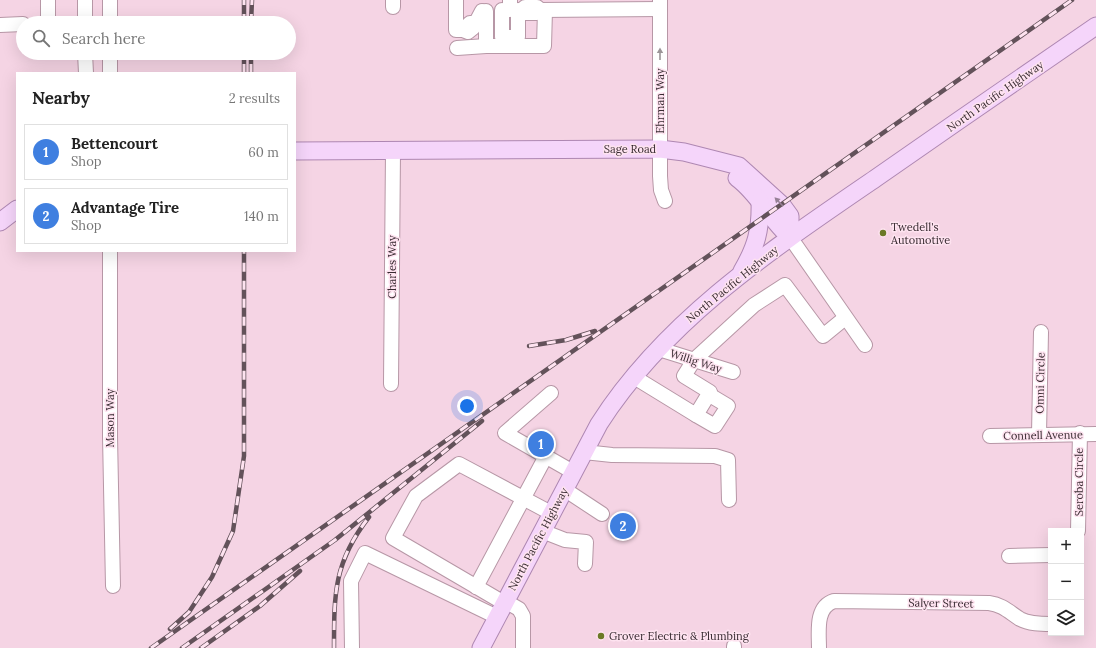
<!DOCTYPE html>
<html lang="en">
<head>
<meta charset="utf-8">
<style>
	:root { --surface:#fff; --page:#f6f6f6; --text:#222; --muted:#767676; --line:#e0e0e0; --accent:#6b7926 }
	body { margin:0; font-family:Lora,serif; background:var(--page); color:var(--text) }
	.controls { position:absolute; right:12px; bottom:12px; display:grid; overflow:hidden; border-radius:0px; box-shadow:0 4px 16px #0002 }
	.controls button { width:36px; height:36px; display:grid; place-items:center; padding:0; border:0; border-bottom:1px solid var(--line); background:var(--surface); color:var(--text); font:20px sans-serif }
	.you { position:absolute; left:467px; top:406px; width:14px; height:14px; margin:-10px; border:3px solid #fff; border-radius:50%; background:#1a73e8; box-shadow:0 0 0 6px #1a73e833 }
	.badge { display:grid; place-items:center; width:26px; height:26px; border-radius:50%; background:var(--accent); color:#fff; font-size:13px; font-weight:700 }
	.pin { position:absolute; translate:-50% -50%; border:2px solid #fff; box-shadow:0 1px 4px #0006 }
	.list { margin:0; padding:0; list-style:none }
	h2 { display:flex; justify-content:space-between; align-items:center; height:52px; margin:0; padding:0 16px; font-size:17px }
	h2 small { font-size:13px; font-weight:400; color:var(--muted) }
	.list li { display:grid; grid-template-columns:26px 1fr auto; gap:12px; align-items:center; box-sizing:border-box; height:56px; margin:0 8px 8px; padding:0 8px; border:1px solid var(--line); border-radius:0px }
	.list b { display:block; font-size:15px; white-space:nowrap }
	.list p { margin:0; font-size:13px; white-space:nowrap; color:var(--muted) }
	.list em { font-size:13px; font-style:normal; color:var(--muted) }
	.icon { flex:none; width:22px; height:22px; fill:none; stroke:currentColor; stroke-width:2; stroke-linecap:round; stroke-linejoin:round }
	.map { position:relative; flex:none; width:1096px; height:648px; overflow:hidden }
	.search { position:absolute; background:var(--surface); box-shadow:0 4px 16px #0002; left:16px; top:16px; width:280px; height:44px; display:flex; align-items:center; gap:10px; box-sizing:border-box; padding:0 14px; border-radius:22px; color:var(--muted); font-size:15px }
	.panel { position:absolute; background:var(--surface); box-shadow:0 4px 16px #0002; left:16px; top:72px; width:280px; height:180px; border-radius:0px }
	.map>svg:first-child { display:block }
	.lines { fill:none; stroke-linecap:round; stroke-linejoin:round }
	.minor-casing { stroke:#b797a6; stroke-width:16 }
	.major-casing { stroke:#ae87b2; stroke-width:19 }
	.minor { stroke:#fff; stroke-width:14 }
	.major { stroke:#f5d5fa; stroke-width:17 }
	.rail-casing { stroke:#63525a; stroke-width:4.5 }
	.rail { stroke:#fee3f0; stroke-width:3; stroke-dasharray:9; stroke-linecap:butt }
	.oneway { fill:#9c9598 }
	.oneway2 { fill:#968096 }
	.poi-dot { fill:#6b7926; stroke:#fee3f0; stroke-width:1.5 }
	.labels { text-anchor:middle; dominant-baseline:central; stroke-width:3; stroke-linejoin:round; paint-order:stroke }
	.street-label { font-size:11px; fill:#382b31; stroke:#fee3f0 }
	.poi-label { font-size:11px; fill:#382b31; stroke:#fee3f0; text-anchor:start }
</style>
</head>
<body>
<div class="map">
<svg width="1096" height="648" viewBox="0 0 1096 648">
	<rect width="100%" height="100%" fill="#f5d4e4"/>
	<g class="lines">
		<g class="minor-casing">
			<g id="minor">
				<polyline points="456,0 456,30 463,30"/>
				<polyline points="660,0 660,176 661,190 665,201"/>
				<polyline points="393,7 393,0"/>
				<polyline points="502,10 502,37 518,37 518,10"/>
				<polyline points="510,10 510,0"/>
				<polyline points="540,10 537,13 525,13 522,10 525,7 537,7 540,10 660,9"/>
				<polyline points="486,11 486,46 544,46 545,10"/>
				<polyline points="48,23 48,0"/>
				<polyline points="85,23 85,0"/>
				<polyline points="110,23 110,0"/>
				<polyline points="475,23 470,23 463,30 468,32 473,28 482,11"/>
				<polyline points="0,25 23,24"/>
				<polyline points="457,48 486,46"/>
				<polyline points="85,53 86,73"/>
				<polyline points="110,73 110,53"/>
				<polyline points="790,237 865,345"/>
				<polyline points="110,251 110,436 113,586"/>
				<polyline points="659,349 733,372"/>
				<polyline points="634,377 696,415 710,392 684,376 694,360 754,305 785,285 823,336 845,318"/>
				<polyline points="391,384 393,151"/>
				<polyline points="551,393 505,433 573,472"/>
				<polyline points="696,415 715,426 728,406 708,394"/>
				<polyline points="1039,434 1041,332"/>
				<polyline points="990,436 1096,434"/>
				<polyline points="584,452 612,455 715,456 728,460 729,500"/>
				<polyline points="564,489 602,514"/>
				<polyline points="542,531 565,540 586,542 585,564"/>
				<polyline points="1078,531 1080,433"/>
				<polyline points="1009,556 1051,555"/>
				<polyline points="476,587 546,456"/>
				<polyline points="505,601 519,609 523,616 523,648"/>
				<polyline points="504,603 393,538 416,496 459,464 551,513"/>
				<polyline points="734,646 734,648"/>
				<polyline points="352,648 351,581 365,553 497,617"/>
				<path d="M819,648C819,632 815,607 834,601L989,603C1003,605 1009,612 1020,619C1029,624 1041,624 1051,624"/>
			</g>
		</g>
		<g class="major-casing">
			<g id="major">
				<polyline points="295,151 660,149 684,152 739,166 782,205 790,216 790,237"/>
				<path d="M737,178C759,194 770,220 790,237"/>
				<polyline points="0,222 17,209"/>
				<path d="M742,271C756,247 761,230 760,201"/>
				<path d="M481,648L599,424C666,319 774,248 876,178C949,127 1023,76 1096,26"/>
			</g>
		</g>
		<use href="#minor" class="minor"/>
		<use href="#major" class="major"/>
		<g class="rail-casing">
			<g id="rail">
				<polyline points="244,23 244,0"/>
				<polyline points="251,23 252,0"/>
				<polyline points="244,73 244,53"/>
				<polyline points="251,73 251,53"/>
				<polyline points="529,346 566,340 595,331"/>
				<polyline points="170,629 189,612 212,577 233,531 244,456 244,251"/>
				<polyline points="151,648 1072,0"/>
				<polyline points="182,648 335,540 482,421"/>
				<polyline points="201,648 260,606 300,571"/>
				<path d="M334,648C334,593 334,562 369,517"/>
			</g>
		</g>
		<use href="#rail" class="rail"/>
	</g>
	<defs><path id="oneway-solid" d="M-6-.8H1V-3.2L6.5 0L1 3.2V.8H-6Z"/></defs>
	<use class="oneway" href="#oneway-solid" transform="translate(660 54) rotate(-90)"/>
	<use class="oneway2" href="#oneway-solid" transform="translate(779 202) rotate(-134)"/>
	<g class="poi-dot">
		<circle cx="883" cy="233" r="4"/>
		<circle cx="601" cy="636" r="4"/>
	</g>
	<g class="labels">
		<g class="street-label">
			<text transform="translate(995 96) rotate(-35)">North Pacific Highway</text>
			<text transform="translate(660 101) rotate(-90)">Ehrman Way</text>
			<text x="630" y="149">Sage Road</text>
			<text transform="translate(392 267) rotate(-90)">Charles Way</text>
			<text transform="translate(732 284) rotate(-39)">North Pacific Highway</text>
			<text transform="translate(696 361) rotate(18)">Willig Way</text>
			<text transform="translate(1040 383) rotate(-89)">Omni Circle</text>
			<text transform="translate(110 418) rotate(-90)">Mason Way</text>
			<text transform="translate(1043 435) rotate(-1)">Connell Avenue</text>
			<text transform="translate(1079 482) rotate(-90)">Seroba Circle</text>
			<text transform="translate(538 539) rotate(-62)">North Pacific Highway</text>
			<text transform="translate(941 603) rotate(1)">Salyer Street</text>
		</g>
		<g class="poi-label">
			<text x="891" y="227">Twedell's<tspan x="891" dy="13">Automotive</tspan></text>
			<text x="609" y="636">Grover Electric &amp; Plumbing</text>
		</g>
	</g>
</svg>
<div class="controls">
<button>+</button>
<button>−</button>
<button><svg class="icon" aria-label="layers" viewBox="0 0 24 24"><path d="M12 4l9 5-9 5-9-5zM3 14l9 5 9-5"/></svg></button>
</div>
<div class="you"></div>
<div class="pin badge" style="left:541px;top:444px;background:#3f7fe0">1</div>
<div class="pin badge" style="left:623px;top:526px;background:#3f7fe0">2</div>
<div class="search"><svg class="icon" aria-label="search" viewBox="0 0 24 24"><circle cx="10" cy="10" r="6"/><path d="M15 15l6 6"/></svg>Search here</div>
<section class="panel">
<h2>Nearby<small>2 results</small></h2>
<ul class="list">
<li><span class="badge" style="background:#3f7fe0">1</span><div><b>Bettencourt</b><p>Shop</p></div><em>60 m</em></li>
<li><span class="badge" style="background:#3f7fe0">2</span><div><b>Advantage Tire</b><p>Shop</p></div><em>140 m</em></li>
</ul>
</section>
</div>
</body>
</html>
